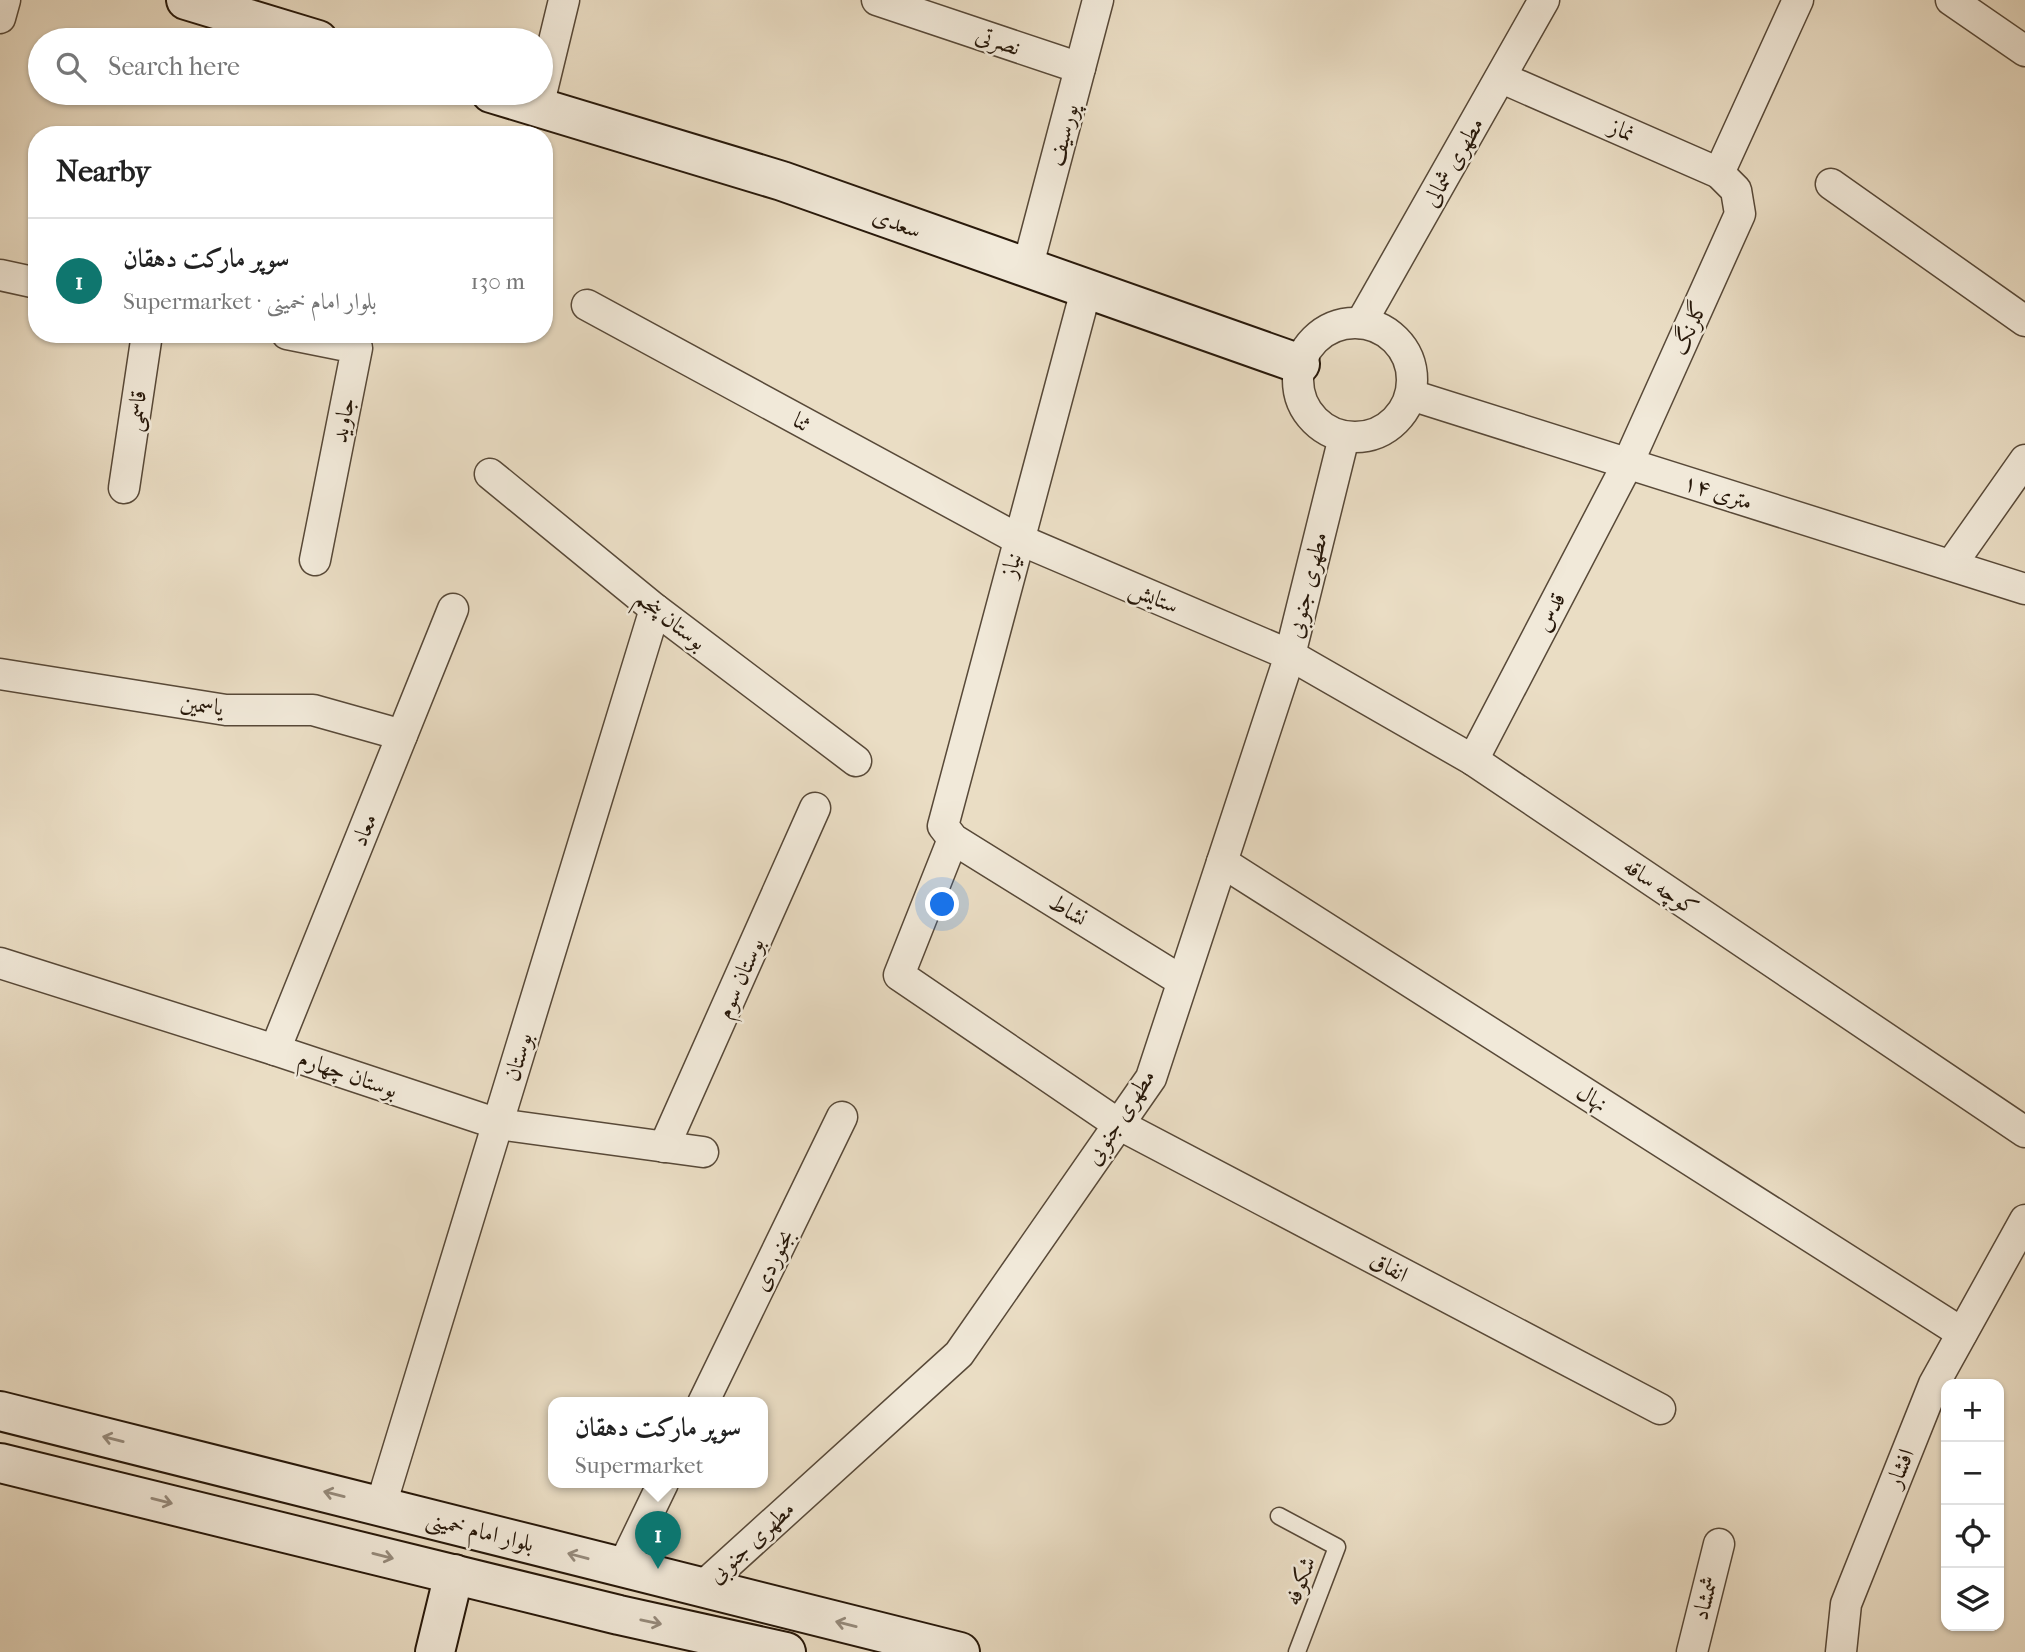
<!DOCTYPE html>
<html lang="en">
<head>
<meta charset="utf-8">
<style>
	:root { --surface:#fff; --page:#f6f6f6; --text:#222; --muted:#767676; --line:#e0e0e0; --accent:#0f766e }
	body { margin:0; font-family:"IM FELL French Canon",Amiri,serif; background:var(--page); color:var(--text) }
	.controls { position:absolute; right:21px; bottom:21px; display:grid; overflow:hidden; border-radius:14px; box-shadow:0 2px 5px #0004 }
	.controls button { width:63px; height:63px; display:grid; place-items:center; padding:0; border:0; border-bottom:2px solid var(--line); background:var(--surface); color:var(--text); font:35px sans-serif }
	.you { position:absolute; left:943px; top:905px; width:24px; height:24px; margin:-18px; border:5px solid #fff; border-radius:50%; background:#1a73e8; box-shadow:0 0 0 10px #1a73e833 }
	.badge { display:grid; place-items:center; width:46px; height:46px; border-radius:50%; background:var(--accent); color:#fff; font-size:23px; font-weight:700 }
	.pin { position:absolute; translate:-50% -58px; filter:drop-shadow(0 2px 4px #0008) }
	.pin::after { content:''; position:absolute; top:37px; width:24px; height:21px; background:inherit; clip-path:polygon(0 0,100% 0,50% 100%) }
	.popup { position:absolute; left:548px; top:1397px; width:220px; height:91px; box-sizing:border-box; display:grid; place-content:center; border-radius:14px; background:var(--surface); filter:drop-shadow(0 2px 5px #0005); font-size:23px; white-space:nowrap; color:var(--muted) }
	.popup b { font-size:26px; color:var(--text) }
	.popup::after { content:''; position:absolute; left:50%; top:100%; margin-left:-14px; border:14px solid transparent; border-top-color:var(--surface) }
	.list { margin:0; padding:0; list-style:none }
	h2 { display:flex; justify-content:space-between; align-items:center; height:91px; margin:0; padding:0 28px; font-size:30px }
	h2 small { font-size:23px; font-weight:400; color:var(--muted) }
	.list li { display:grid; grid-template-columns:46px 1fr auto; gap:21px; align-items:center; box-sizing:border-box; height:126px; padding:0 28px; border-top:2px solid var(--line) }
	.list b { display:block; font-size:26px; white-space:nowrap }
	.list p { margin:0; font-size:23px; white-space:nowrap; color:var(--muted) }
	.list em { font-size:23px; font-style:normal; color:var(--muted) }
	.icon { flex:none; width:38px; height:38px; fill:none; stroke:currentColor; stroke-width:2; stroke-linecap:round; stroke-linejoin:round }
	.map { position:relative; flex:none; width:2025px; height:1652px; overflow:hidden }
	.search { position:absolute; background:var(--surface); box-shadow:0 2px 5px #0004; left:28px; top:28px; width:525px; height:77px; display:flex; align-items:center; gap:18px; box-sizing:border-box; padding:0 24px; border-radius:38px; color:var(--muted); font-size:26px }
	.panel { position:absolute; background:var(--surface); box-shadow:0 2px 5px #0004; left:28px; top:126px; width:525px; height:217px; border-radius:28px }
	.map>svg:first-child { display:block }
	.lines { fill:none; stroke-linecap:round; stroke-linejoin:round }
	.lane-casing { stroke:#584938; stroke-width:19 }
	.street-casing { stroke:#584938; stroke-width:33 }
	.secondary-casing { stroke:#27180a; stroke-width:42 }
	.lane { stroke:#f1e9d9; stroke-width:16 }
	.street { stroke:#f1e9d9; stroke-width:30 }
	.secondary { stroke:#f1e9d9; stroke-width:38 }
	.oneway { stroke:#968b7c }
	.labels { text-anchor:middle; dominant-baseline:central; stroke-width:5; stroke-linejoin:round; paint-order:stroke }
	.street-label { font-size:23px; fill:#27180a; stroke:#f1e9d9 }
</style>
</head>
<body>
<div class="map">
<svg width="2025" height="1652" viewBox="0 0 2025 1652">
	<rect width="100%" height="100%" fill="#eaddc4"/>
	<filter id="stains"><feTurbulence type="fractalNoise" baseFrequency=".00286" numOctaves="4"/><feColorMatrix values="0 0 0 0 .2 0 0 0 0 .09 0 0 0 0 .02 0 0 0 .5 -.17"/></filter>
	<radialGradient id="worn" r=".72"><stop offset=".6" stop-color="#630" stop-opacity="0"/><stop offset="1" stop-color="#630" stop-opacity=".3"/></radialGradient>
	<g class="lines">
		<g class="lane-casing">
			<polyline id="lane" points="1279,1516 1337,1547 1297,1652"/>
		</g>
		<g class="street-casing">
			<g id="street">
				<polyline points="877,0 1080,68"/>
				<polyline points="1951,0 2025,51"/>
				<polyline points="0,18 5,0"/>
				<polyline points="538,107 564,0"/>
				<polyline points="1719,173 1798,0"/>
				<polyline points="1831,184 2025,321"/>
				<polyline points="1027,269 1098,0"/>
				<polyline points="0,275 37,283"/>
				<polyline points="1086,290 943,826 953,839 1182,981"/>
				<polyline points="587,305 1018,539 1290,655 1473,760 2025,1132"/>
				<polyline points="1361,323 1544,0"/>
				<circle cx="1355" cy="380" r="57"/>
				<polyline points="287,334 357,348 315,560"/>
				<polyline points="1411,395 2025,589"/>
				<polyline points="490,474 655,609 856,761"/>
				<polyline points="124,488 147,334"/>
				<polyline points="1951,565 2025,460"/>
				<polyline points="0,674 226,710 313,710 402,735"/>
				<polyline points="1473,760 1628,463 1740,214 1736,190 1719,173 1502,78"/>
				<polyline points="953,839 899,975 1118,1124 1660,1409"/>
				<polyline points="1222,862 1962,1333"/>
				<polyline points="0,963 275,1050 498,1124 703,1152"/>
				<polyline points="275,1050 453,609"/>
				<polyline points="664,1147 815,808"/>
				<polyline points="703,1403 842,1117"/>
				<polyline points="381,1505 655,609"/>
				<polyline points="622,1568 663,1483"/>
				<polyline points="701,1588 959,1354 1151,1078 1290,655 1344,437"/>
				<polyline points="1692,1652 1719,1544"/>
				<polyline points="1841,1652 1846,1604 1934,1384 2025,1220"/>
			</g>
		</g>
		<g class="secondary-casing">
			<g id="secondary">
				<polyline points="186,0 318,40"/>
				<polyline points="491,93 782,181 1300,364"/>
				<polyline points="0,1411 960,1652"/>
				<polyline points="0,1463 619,1615 786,1652"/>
				<polyline points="435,1652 454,1574"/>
			</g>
		</g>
		<use href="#lane" class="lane"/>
		<use href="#street" class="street"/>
		<use href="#secondary" class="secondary"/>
	</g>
	<defs><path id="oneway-shaft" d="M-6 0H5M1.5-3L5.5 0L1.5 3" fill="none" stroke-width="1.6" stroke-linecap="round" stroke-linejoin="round" transform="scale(1.75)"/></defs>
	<g class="oneway">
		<use href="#oneway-shaft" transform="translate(113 1439) rotate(-166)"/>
		<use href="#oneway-shaft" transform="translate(334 1494) rotate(-166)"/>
		<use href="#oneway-shaft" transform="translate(162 1501) rotate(14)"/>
		<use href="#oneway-shaft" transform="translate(383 1556) rotate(14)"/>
		<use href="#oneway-shaft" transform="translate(578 1556) rotate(-165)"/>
		<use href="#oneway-shaft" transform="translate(651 1622) rotate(12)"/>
		<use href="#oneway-shaft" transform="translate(846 1624) rotate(-166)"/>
	</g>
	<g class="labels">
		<g class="street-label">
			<text transform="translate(998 41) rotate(19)">نصرتی</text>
			<text transform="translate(1622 130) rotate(24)">نماز</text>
			<text transform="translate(1063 135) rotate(-75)">پورسیف</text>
			<text transform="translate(1453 162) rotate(-60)">مطهری شمالی</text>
			<text transform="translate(897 223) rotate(20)">سعدی</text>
			<text transform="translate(1689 328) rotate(-66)">گلرنگ</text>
			<text transform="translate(136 411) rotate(-82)">قاسمی</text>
			<text transform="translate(343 420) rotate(-79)">جاوید</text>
			<text transform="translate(802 422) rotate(28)">ثنا</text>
			<text transform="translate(1718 492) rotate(18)">متری ۱۴</text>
			<text transform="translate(1011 565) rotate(-75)">نیاز</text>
			<text transform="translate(1307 585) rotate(-76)">مطهری جنوبی</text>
			<text transform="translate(1154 597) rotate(23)">ستایش</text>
			<text transform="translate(1550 612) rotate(-62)">قدس</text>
			<text transform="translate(671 620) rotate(38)">بوستان پنجم</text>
			<text transform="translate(202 705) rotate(8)">یاسمین</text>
			<text transform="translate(364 830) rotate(-68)">معاد</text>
			<text transform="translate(1661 887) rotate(34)">کوچه ساقه</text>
			<text transform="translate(1068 910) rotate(32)">نشاط</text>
			<text transform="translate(740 978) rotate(-66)">بوستان سوم</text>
			<text transform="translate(518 1057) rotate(-73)">بوستان</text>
			<text transform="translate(348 1074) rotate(19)">بوستان چهارم</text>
			<text transform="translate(1592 1098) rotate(32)">نهال</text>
			<text transform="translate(1120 1117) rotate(-57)">مطهری جنوبی</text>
			<text transform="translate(773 1260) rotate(-64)">بجنوردی</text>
			<text transform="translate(1389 1267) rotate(28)">انفاق</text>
			<text transform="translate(1900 1468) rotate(-68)">افشار</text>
			<text transform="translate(480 1531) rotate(14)">بلوار امام خمینی</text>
			<text transform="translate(751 1542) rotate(-43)">مطهری جنوبی</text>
			<text transform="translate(1300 1581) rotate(-69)">شکوفه</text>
			<text transform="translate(1705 1598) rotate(-76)">شمشاد</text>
		</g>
	</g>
	<rect width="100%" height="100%" filter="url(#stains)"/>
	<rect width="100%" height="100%" fill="url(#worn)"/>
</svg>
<div class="controls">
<button>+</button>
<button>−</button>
<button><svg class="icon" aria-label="locate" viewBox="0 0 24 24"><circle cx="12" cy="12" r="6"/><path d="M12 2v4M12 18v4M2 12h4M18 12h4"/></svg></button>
<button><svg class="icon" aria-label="layers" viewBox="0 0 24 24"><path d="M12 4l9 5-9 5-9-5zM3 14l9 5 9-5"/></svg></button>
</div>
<div class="you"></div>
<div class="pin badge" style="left:658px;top:1569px">1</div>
<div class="popup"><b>سوپر مارکت دهقان</b>Supermarket</div>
<div class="search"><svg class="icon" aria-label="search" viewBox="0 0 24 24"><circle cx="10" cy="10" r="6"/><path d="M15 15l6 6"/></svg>Search here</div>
<section class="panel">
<h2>Nearby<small></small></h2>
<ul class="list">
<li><span class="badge">1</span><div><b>سوپر مارکت دهقان</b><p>Supermarket · بلوار امام خمینی</p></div><em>130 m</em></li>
</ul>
</section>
</div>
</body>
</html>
